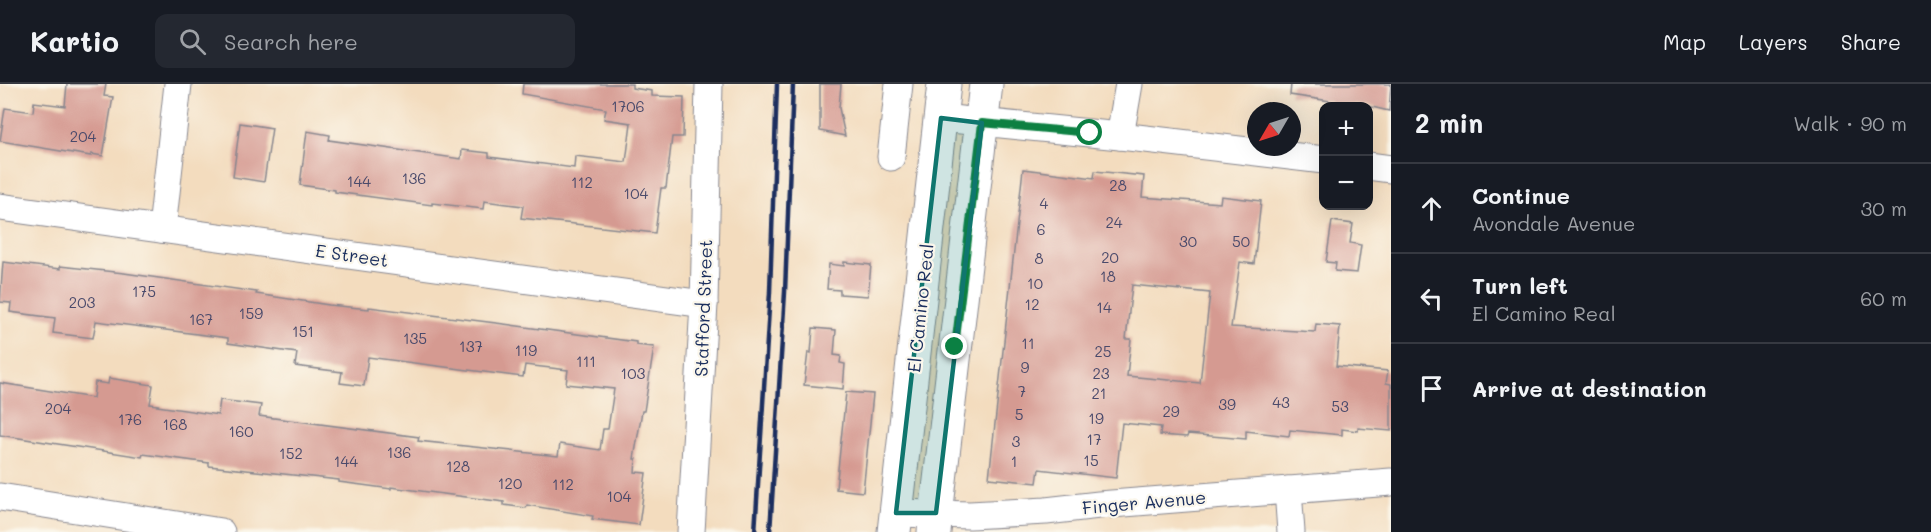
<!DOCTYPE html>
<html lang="en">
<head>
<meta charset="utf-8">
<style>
	:root { --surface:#171b24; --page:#242831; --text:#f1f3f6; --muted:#9ea1a6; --line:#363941 }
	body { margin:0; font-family:Mali,sans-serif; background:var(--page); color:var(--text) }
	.controls { position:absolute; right:18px; top:18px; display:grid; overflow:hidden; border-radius:12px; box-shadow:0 6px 24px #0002 }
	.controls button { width:54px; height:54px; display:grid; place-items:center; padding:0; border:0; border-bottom:2px solid var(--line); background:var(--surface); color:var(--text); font:30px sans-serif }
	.compass { position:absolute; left:1247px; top:18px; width:54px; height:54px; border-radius:50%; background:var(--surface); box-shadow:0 6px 24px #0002; rotate:231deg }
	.stop { position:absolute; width:18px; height:18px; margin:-14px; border:4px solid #0b8043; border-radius:50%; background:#fff }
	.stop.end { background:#0b8043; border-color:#fff; box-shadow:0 2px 6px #0008 }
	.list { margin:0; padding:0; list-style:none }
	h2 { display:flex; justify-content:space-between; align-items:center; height:78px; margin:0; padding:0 24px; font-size:26px }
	h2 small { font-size:20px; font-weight:400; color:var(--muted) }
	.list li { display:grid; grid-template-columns:39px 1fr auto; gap:18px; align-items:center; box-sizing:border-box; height:90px; padding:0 24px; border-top:2px solid var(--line) }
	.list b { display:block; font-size:22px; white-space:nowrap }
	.list p { margin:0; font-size:20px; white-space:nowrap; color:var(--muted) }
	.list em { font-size:20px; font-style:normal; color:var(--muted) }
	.icon { flex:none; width:33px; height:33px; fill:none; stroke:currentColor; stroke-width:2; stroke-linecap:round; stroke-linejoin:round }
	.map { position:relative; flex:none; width:1391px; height:448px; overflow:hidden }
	header { display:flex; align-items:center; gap:36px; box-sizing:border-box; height:84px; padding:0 30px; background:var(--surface); border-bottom:2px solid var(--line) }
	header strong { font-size:28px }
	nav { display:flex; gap:33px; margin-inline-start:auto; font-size:21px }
	.search { width:420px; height:54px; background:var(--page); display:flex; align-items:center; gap:15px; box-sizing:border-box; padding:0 21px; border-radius:12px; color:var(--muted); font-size:22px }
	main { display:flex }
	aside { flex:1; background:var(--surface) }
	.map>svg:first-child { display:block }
	.building { fill:#d59a91; fill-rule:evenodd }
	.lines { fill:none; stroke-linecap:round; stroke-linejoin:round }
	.minor-casing { stroke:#87868e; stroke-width:29 }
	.major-casing { stroke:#87868e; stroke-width:35 }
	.minor { stroke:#fff; stroke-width:27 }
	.major { stroke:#fff; stroke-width:33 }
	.rail { stroke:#1b2f5e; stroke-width:4.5 }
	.route { stroke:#0b8043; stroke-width:8 }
	.marked { fill:#0f766e; fill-opacity:0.2; stroke:#0f766e; stroke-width:4.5; stroke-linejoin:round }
	.labels { text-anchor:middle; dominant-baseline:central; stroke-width:4.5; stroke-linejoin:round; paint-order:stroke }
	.number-label { font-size:15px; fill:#4a4a6b }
	.street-label { font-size:18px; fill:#1b2f5e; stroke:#fbf7ec }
</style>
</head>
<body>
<header>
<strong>Kartio</strong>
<div class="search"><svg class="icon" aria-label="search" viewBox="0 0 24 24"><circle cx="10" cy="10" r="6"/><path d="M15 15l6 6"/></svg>Search here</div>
<nav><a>Map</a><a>Layers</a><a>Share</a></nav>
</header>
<main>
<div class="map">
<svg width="1391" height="448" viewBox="0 0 1391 448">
	<rect width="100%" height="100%" fill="#fbf7ec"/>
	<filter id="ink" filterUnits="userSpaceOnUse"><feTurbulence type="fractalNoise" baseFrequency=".0167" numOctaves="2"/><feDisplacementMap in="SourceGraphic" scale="12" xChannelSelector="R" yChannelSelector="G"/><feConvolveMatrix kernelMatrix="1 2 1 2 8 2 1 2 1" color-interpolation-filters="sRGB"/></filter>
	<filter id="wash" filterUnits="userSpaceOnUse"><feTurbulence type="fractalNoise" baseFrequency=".008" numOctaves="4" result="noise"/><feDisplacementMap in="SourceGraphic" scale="24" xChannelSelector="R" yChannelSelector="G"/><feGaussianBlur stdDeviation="1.35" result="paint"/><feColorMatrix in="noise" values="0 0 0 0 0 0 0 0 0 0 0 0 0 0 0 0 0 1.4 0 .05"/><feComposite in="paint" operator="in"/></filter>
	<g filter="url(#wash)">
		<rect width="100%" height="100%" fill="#f3dcbe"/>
		<g id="blocks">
			<g class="building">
				<polygon points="67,0 106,0 104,12 113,13 103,72 91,70 91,72 0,57 5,24 33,28 34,18 65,22"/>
				<polygon points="523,0 632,0 632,4 652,7 652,12 684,13 683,53 672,53 666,104 661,104 655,149 521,134 523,122 484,117 483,125 432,119 432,121 335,108 335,106 300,101 307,47 330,51 329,56 461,75 462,66 489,69 489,73 574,84 575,72 626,78 631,39 604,35 606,25 522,10"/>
				<polygon points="820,0 841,0 839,24 845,52 820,47"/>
				<polygon points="1291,0 1391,0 1389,27 1368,22 1330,19 1330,17 1290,11"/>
				<polygon points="240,39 272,44 264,98 233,93"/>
				<path d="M1023,85L1094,94L1095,87L1144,92L1142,113L1220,119L1221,112L1261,117L1254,180L1240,178L1231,243L1315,248L1316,240L1340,242L1336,282L1388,287L1386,299L1391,300V347L1358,344V347L1342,345V351L1290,346L1289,352L1246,347V355L1188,350L1187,353L1160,351L1161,343L1122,339L1116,394L1039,385L1037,399L989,394ZM1132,201L1210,209L1200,299L1127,292L1131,255H1126Z"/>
				<polygon points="1332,137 1353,140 1350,159 1361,161 1357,189 1335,187 1336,179 1326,178"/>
				<polygon points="3,178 60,185 60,182 124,189 257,208 256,210 329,221 369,225 369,223 496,239 636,258 636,261 654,263 644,327 642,327 634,375 636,375 635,388 646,389 639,441 592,435 593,432 527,421 526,424 504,421 504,418 391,403 391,405 362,401 339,398 339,396 209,382 209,379 143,370 142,373 0,351 0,299 93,314 95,298 108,300 109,294 153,301 150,320 158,321 157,322 218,331 220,316 261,321 259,332 419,353 418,357 558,372 560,360 600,366 603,345 608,345 614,305 566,300 568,286 525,281 523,293 368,273 364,302 340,299 342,288 295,282 297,269 228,259 228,254 96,237 93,254 53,249 55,234 10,228 11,219 0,218"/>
				<polygon points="844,178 871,181 868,212 840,210 840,206 827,205 829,180 844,182"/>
				<polygon points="813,244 836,246 834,271 841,272 840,279 845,280 843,305 804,301 808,268 811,269"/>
				<polygon points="846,308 873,310 863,408 836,405"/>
			</g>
		</g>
	</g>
	<g filter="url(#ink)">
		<use href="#blocks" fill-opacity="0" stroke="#87868e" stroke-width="1.5"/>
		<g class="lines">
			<g class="minor-casing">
				<g id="minor">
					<polyline points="941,34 1120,52 1324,76"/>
					<polyline points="1120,52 1129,0"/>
					<polyline points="891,73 899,0"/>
					<polyline points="1368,82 1391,85"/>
					<polyline points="0,123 704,220"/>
					<polyline points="162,145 178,0"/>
					<polyline points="1288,406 1291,448"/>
					<polyline points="0,413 221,448"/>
					<polyline points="896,429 970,431 1046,427 1099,421 1391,398"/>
					<polyline points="691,448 704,220 709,0"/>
				</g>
			</g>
			<g class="major-casing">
				<g id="major">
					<polyline points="894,448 944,0"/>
					<polyline points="934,448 986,0"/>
				</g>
			</g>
			<use href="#minor" class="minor"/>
			<use href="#major" class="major"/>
			<g class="rail">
				<polyline points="755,448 770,208 777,0"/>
				<polyline points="770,448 785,208 793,0"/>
			</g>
		</g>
	</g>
	<g class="lines" filter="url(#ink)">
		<polyline class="route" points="955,263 982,39 1090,49"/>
	</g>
	<path class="marked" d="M941,34L982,39L936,429H896Z"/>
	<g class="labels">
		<g class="number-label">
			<text x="628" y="22">1706</text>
			<text x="83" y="52">204</text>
			<text x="414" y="94">136</text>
			<text x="359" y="97">144</text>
			<text x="582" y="98">112</text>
			<text x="1118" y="101">28</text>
			<text x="636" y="109">104</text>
			<text x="1044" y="119">4</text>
			<text x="1114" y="138">24</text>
			<text x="1041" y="145">6</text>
			<text x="1188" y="157">30</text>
			<text x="1241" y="157">50</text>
			<text x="1110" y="173">20</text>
			<text x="1039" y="174">8</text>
			<text x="1108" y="192">18</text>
			<text x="1035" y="199">10</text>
			<text x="144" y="207">175</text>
			<text x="82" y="218">203</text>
			<text x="1032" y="220">12</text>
			<text x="1104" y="223">14</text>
			<text x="251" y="229">159</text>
			<text x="201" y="235">167</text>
			<text x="303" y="247">151</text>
			<text x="415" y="254">135</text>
			<text x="1028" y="259">11</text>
			<text x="471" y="262">137</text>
			<text x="526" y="266">119</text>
			<text x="1103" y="267">25</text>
			<text x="586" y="277">111</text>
			<text x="1025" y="283">9</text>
			<text x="633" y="289">103</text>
			<text x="1101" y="289">23</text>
			<text x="1022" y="307">7</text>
			<text x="1099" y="309">21</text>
			<text x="1281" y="318">43</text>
			<text x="1227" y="320">39</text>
			<text x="1340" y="322">53</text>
			<text x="58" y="324">204</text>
			<text x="1171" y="327">29</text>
			<text x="1019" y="330">5</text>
			<text x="1096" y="334">19</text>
			<text x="130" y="335">176</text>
			<text x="175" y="340">168</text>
			<text x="241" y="347">160</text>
			<text x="1094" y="355">17</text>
			<text x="1016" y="357">3</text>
			<text x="399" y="368">136</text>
			<text x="291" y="369">152</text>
			<text x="1091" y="376">15</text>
			<text x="346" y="377">144</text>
			<text x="1014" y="377">1</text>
			<text x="458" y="382">128</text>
			<text x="510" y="399">120</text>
			<text x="563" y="400">112</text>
			<text x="619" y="412">104</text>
		</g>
		<g class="street-label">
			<text transform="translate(352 171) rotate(8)">E Street</text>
			<text transform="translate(703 224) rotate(-88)">Stafford Street</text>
			<text transform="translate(920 224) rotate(-84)">El Camino Real</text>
			<text transform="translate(1144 418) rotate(-5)">Finger Avenue</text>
		</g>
	</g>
</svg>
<div class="controls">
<button>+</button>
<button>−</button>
</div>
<svg class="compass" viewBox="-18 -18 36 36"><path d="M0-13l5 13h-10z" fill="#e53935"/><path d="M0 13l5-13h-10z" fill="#9ea1a6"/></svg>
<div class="stop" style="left:1090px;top:49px"></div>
<div class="stop end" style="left:955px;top:263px"></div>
</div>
<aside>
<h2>2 min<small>Walk · 90 m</small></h2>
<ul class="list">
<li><svg class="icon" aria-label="ahead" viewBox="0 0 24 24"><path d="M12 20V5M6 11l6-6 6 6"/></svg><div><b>Continue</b><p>Avondale Avenue</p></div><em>30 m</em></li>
<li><svg class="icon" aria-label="left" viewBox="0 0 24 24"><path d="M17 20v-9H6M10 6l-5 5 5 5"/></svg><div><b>Turn left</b><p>El Camino Real</p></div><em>60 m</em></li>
<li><svg class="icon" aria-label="arrive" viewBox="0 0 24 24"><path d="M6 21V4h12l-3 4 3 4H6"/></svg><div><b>Arrive at destination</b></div></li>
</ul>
</aside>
</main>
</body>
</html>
